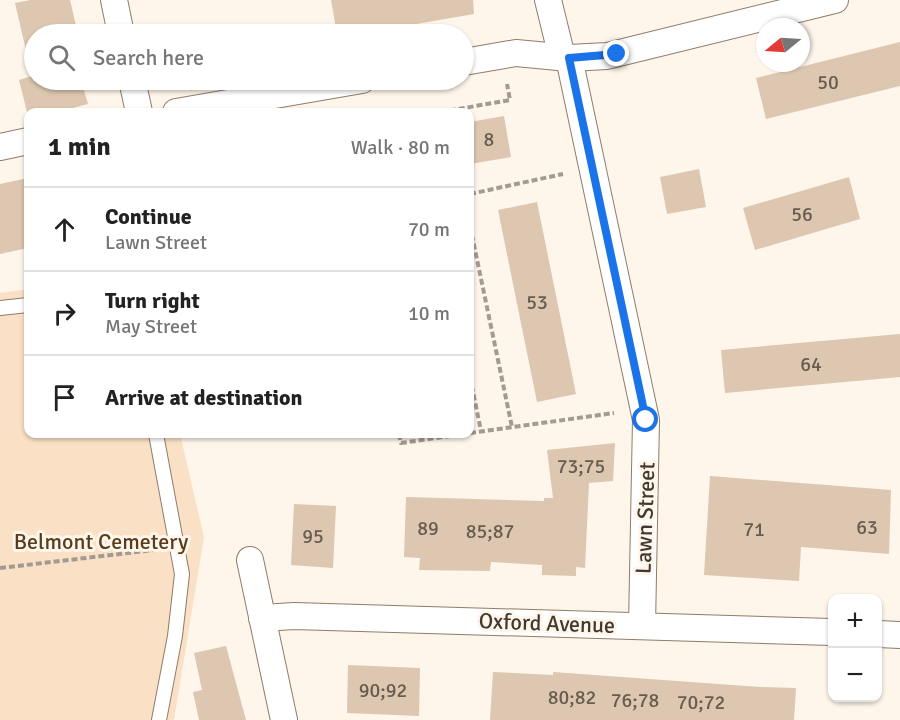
<!DOCTYPE html>
<html lang="en">
<head>
<meta charset="utf-8">
<style>
	:root { --surface:#fff; --page:#f2f2f2; --text:#222; --muted:#767676; --line:#e0e0e0 }
	body { margin:0; font-family:Signika,sans-serif; background:var(--page); color:var(--text) }
	.controls { position:absolute; right:18px; bottom:18px; display:grid; overflow:hidden; border-radius:12px; box-shadow:0 2px 4px #0004 }
	.controls button { width:54px; height:54px; display:grid; place-items:center; padding:0; border:0; border-bottom:2px solid var(--line); background:var(--surface); color:var(--text); font:30px sans-serif }
	.compass { position:absolute; left:756px; top:18px; width:54px; height:54px; border-radius:50%; background:var(--surface); box-shadow:0 2px 4px #0004; rotate:252deg }
	.stop { position:absolute; width:18px; height:18px; margin:-14px; border:4px solid #1a73e8; border-radius:50%; background:#fff }
	.stop.end { background:#1a73e8; border-color:#fff; box-shadow:0 2px 6px #0008 }
	.list { margin:0; padding:0; list-style:none }
	h2 { display:flex; justify-content:space-between; align-items:center; height:78px; margin:0; padding:0 24px; font-size:26px }
	h2 small { font-size:20px; font-weight:400; color:var(--muted) }
	.list li { display:grid; grid-template-columns:39px 1fr auto; gap:18px; align-items:center; box-sizing:border-box; height:84px; padding:0 24px; border-top:2px solid var(--line) }
	.list b { display:block; font-size:22px; white-space:nowrap }
	.list p { margin:0; font-size:20px; white-space:nowrap; color:var(--muted) }
	.list em { font-size:20px; font-style:normal; color:var(--muted) }
	.icon { flex:none; width:33px; height:33px; fill:none; stroke:currentColor; stroke-width:2; stroke-linecap:round; stroke-linejoin:round }
	.map { position:relative; flex:none; width:900px; height:720px; overflow:hidden }
	.search { position:absolute; background:var(--surface); box-shadow:0 2px 4px #0004; left:24px; top:24px; width:450px; height:66px; display:flex; align-items:center; gap:15px; box-sizing:border-box; padding:0 21px; border-radius:33px; color:var(--muted); font-size:22px }
	.panel { position:absolute; background:var(--surface); box-shadow:0 2px 4px #0004; left:24px; top:108px; width:450px; height:330px; border-radius:12px }
	.map>svg:first-child { display:block }
	.green { fill:#fae1c6 }
	.building { fill:#ddc7b0 }
	.lines { fill:none; stroke-linecap:round; stroke-linejoin:round }
	.service-casing { stroke:#907c67; stroke-width:16 }
	.minor-casing { stroke:#907c67; stroke-width:28 }
	.path { stroke:#a39a91; stroke-width:4; stroke-dasharray:6 3; stroke-linecap:butt }
	.service { stroke:#fff; stroke-width:14 }
	.minor { stroke:#fff; stroke-width:26 }
	.route { stroke:#1a73e8; stroke-width:8 }
	.labels { text-anchor:middle; dominant-baseline:central; stroke-width:6; stroke-linejoin:round; paint-order:stroke }
	.number-label { font-size:20px; fill:#685c4f }
	.street-label { font-size:22px; fill:#41382f; stroke:#fef5eb }
	.park-label { font-size:22px; fill:#583c1b; stroke:#fef5eb }
</style>
</head>
<body>
<div class="map">
<svg width="900" height="720" viewBox="0 0 900 720">
	<rect width="100%" height="100%" fill="#fef5eb"/>
	<polygon class="green" points="28,289 28,434 180,434 204,537 174,720 0,720 0,293"/>
	<g class="building">
		<polygon points="30,0 70,0 78,34 34,34 34,80 81,80 88,104 57,112 27,112 19,80 32,76 15,3"/>
		<polygon points="331,0 473,0 474,14 358,34 337,34"/>
		<polygon points="900,42 900,86 766,119 756,78"/>
		<polygon points="504,116 511,157 470,164 470,122"/>
		<polygon points="699,169 706,207 667,214 660,177"/>
		<polygon points="849,177 860,219 755,250 743,208"/>
		<polygon points="28,178 28,248 0,254 0,184"/>
		<polygon points="537,202 576,394 537,402 498,210"/>
		<polygon points="900,334 900,377 725,393 721,350"/>
		<polygon points="615,443 613,481 589,483 585,568 576,567 576,576 542,575 542,565 491,562 490,571 419,570 420,558 404,557 406,497 544,501 544,498 553,498 547,450"/>
		<polygon points="710,476 891,490 889,554 801,547 799,581 704,575"/>
		<polygon points="294,504 336,506 333,568 291,565"/>
		<polygon points="226,646 246,720 199,720 193,692 202,690 194,653"/>
		<polygon points="348,665 420,668 419,716 347,713"/>
		<polygon points="493,672 553,675 553,672 760,687 796,688 794,720 490,720"/>
	</g>
	<g class="lines">
		<g class="service-casing">
			<g id="service">
				<polyline points="0,308 28,305"/>
				<polyline points="156,434 182,574 175,636 159,720"/>
			</g>
		</g>
		<g class="minor-casing">
			<g id="minor">
				<polyline points="114,0 121,34"/>
				<polyline points="548,0 562,57"/>
				<polyline points="569,58 646,420 642,626"/>
				<polyline points="464,62 516,53 569,58 607,56 835,0"/>
				<polyline points="132,80 139,112"/>
				<polyline points="176,112 362,80"/>
				<polyline points="0,147 28,141"/>
				<polyline points="250,560 284,720"/>
				<polyline points="262,618 294,616 832,632"/>
				<polyline points="878,634 900,635"/>
			</g>
		</g>
		<g class="path">
			<polyline points="441,112 510,100 507,84"/>
			<polyline points="470,194 563,174"/>
			<polyline points="470,226 512,427"/>
			<polyline points="470,377 481,431"/>
			<polyline points="470,433 614,413"/>
			<polyline points="399,434 401,443 464,434"/>
			<polyline points="0,568 154,550"/>
		</g>
		<use href="#service" class="service"/>
		<use href="#minor" class="minor"/>
	</g>
	<g class="lines">
		<polyline class="route" points="617,54 569,58 646,420"/>
	</g>
	<g class="labels">
		<g class="number-label">
			<text x="828" y="82">50</text>
			<text x="489" y="139">8</text>
			<text x="802" y="214">56</text>
			<text x="537" y="302">53</text>
			<text x="811" y="364">64</text>
			<text x="581" y="466">73;75</text>
			<text x="867" y="527">63</text>
			<text x="428" y="528">89</text>
			<text x="754" y="529">71</text>
			<text x="490" y="531">85;87</text>
			<text x="313" y="536">95</text>
			<text x="383" y="690">90;92</text>
			<text x="572" y="697">80;82</text>
			<text x="635" y="700">76;78</text>
			<text x="701" y="702">70;72</text>
		</g>
		<g class="street-label">
			<text transform="translate(645 518) rotate(-88)">Lawn Street</text>
			<text transform="translate(547 623) rotate(2)">Oxford Avenue</text>
		</g>
		<g class="park-label">
			<text x="101" y="541">Belmont Cemetery</text>
		</g>
	</g>
</svg>
<div class="controls">
<button>+</button>
<button>−</button>
</div>
<svg class="compass" viewBox="-18 -18 36 36"><path d="M0-13l5 13h-10z" fill="#e53935"/><path d="M0 13l5-13h-10z" fill="#767676"/></svg>
<div class="stop" style="left:646px;top:420px"></div>
<div class="stop end" style="left:617px;top:54px"></div>
<div class="search"><svg class="icon" aria-label="search" viewBox="0 0 24 24"><circle cx="10" cy="10" r="6"/><path d="M15 15l6 6"/></svg>Search here</div>
<section class="panel">
<h2>1 min<small>Walk · 80 m</small></h2>
<ul class="list">
<li><svg class="icon" aria-label="ahead" viewBox="0 0 24 24"><path d="M12 20V5M6 11l6-6 6 6"/></svg><div><b>Continue</b><p>Lawn Street</p></div><em>70 m</em></li>
<li><svg class="icon" aria-label="right" viewBox="0 0 24 24"><path d="M7 20v-9h11M14 6l5 5-5 5"/></svg><div><b>Turn right</b><p>May Street</p></div><em>10 m</em></li>
<li><svg class="icon" aria-label="arrive" viewBox="0 0 24 24"><path d="M6 21V4h12l-3 4 3 4H6"/></svg><div><b>Arrive at destination</b></div></li>
</ul>
</section>
</div>
</body>
</html>
